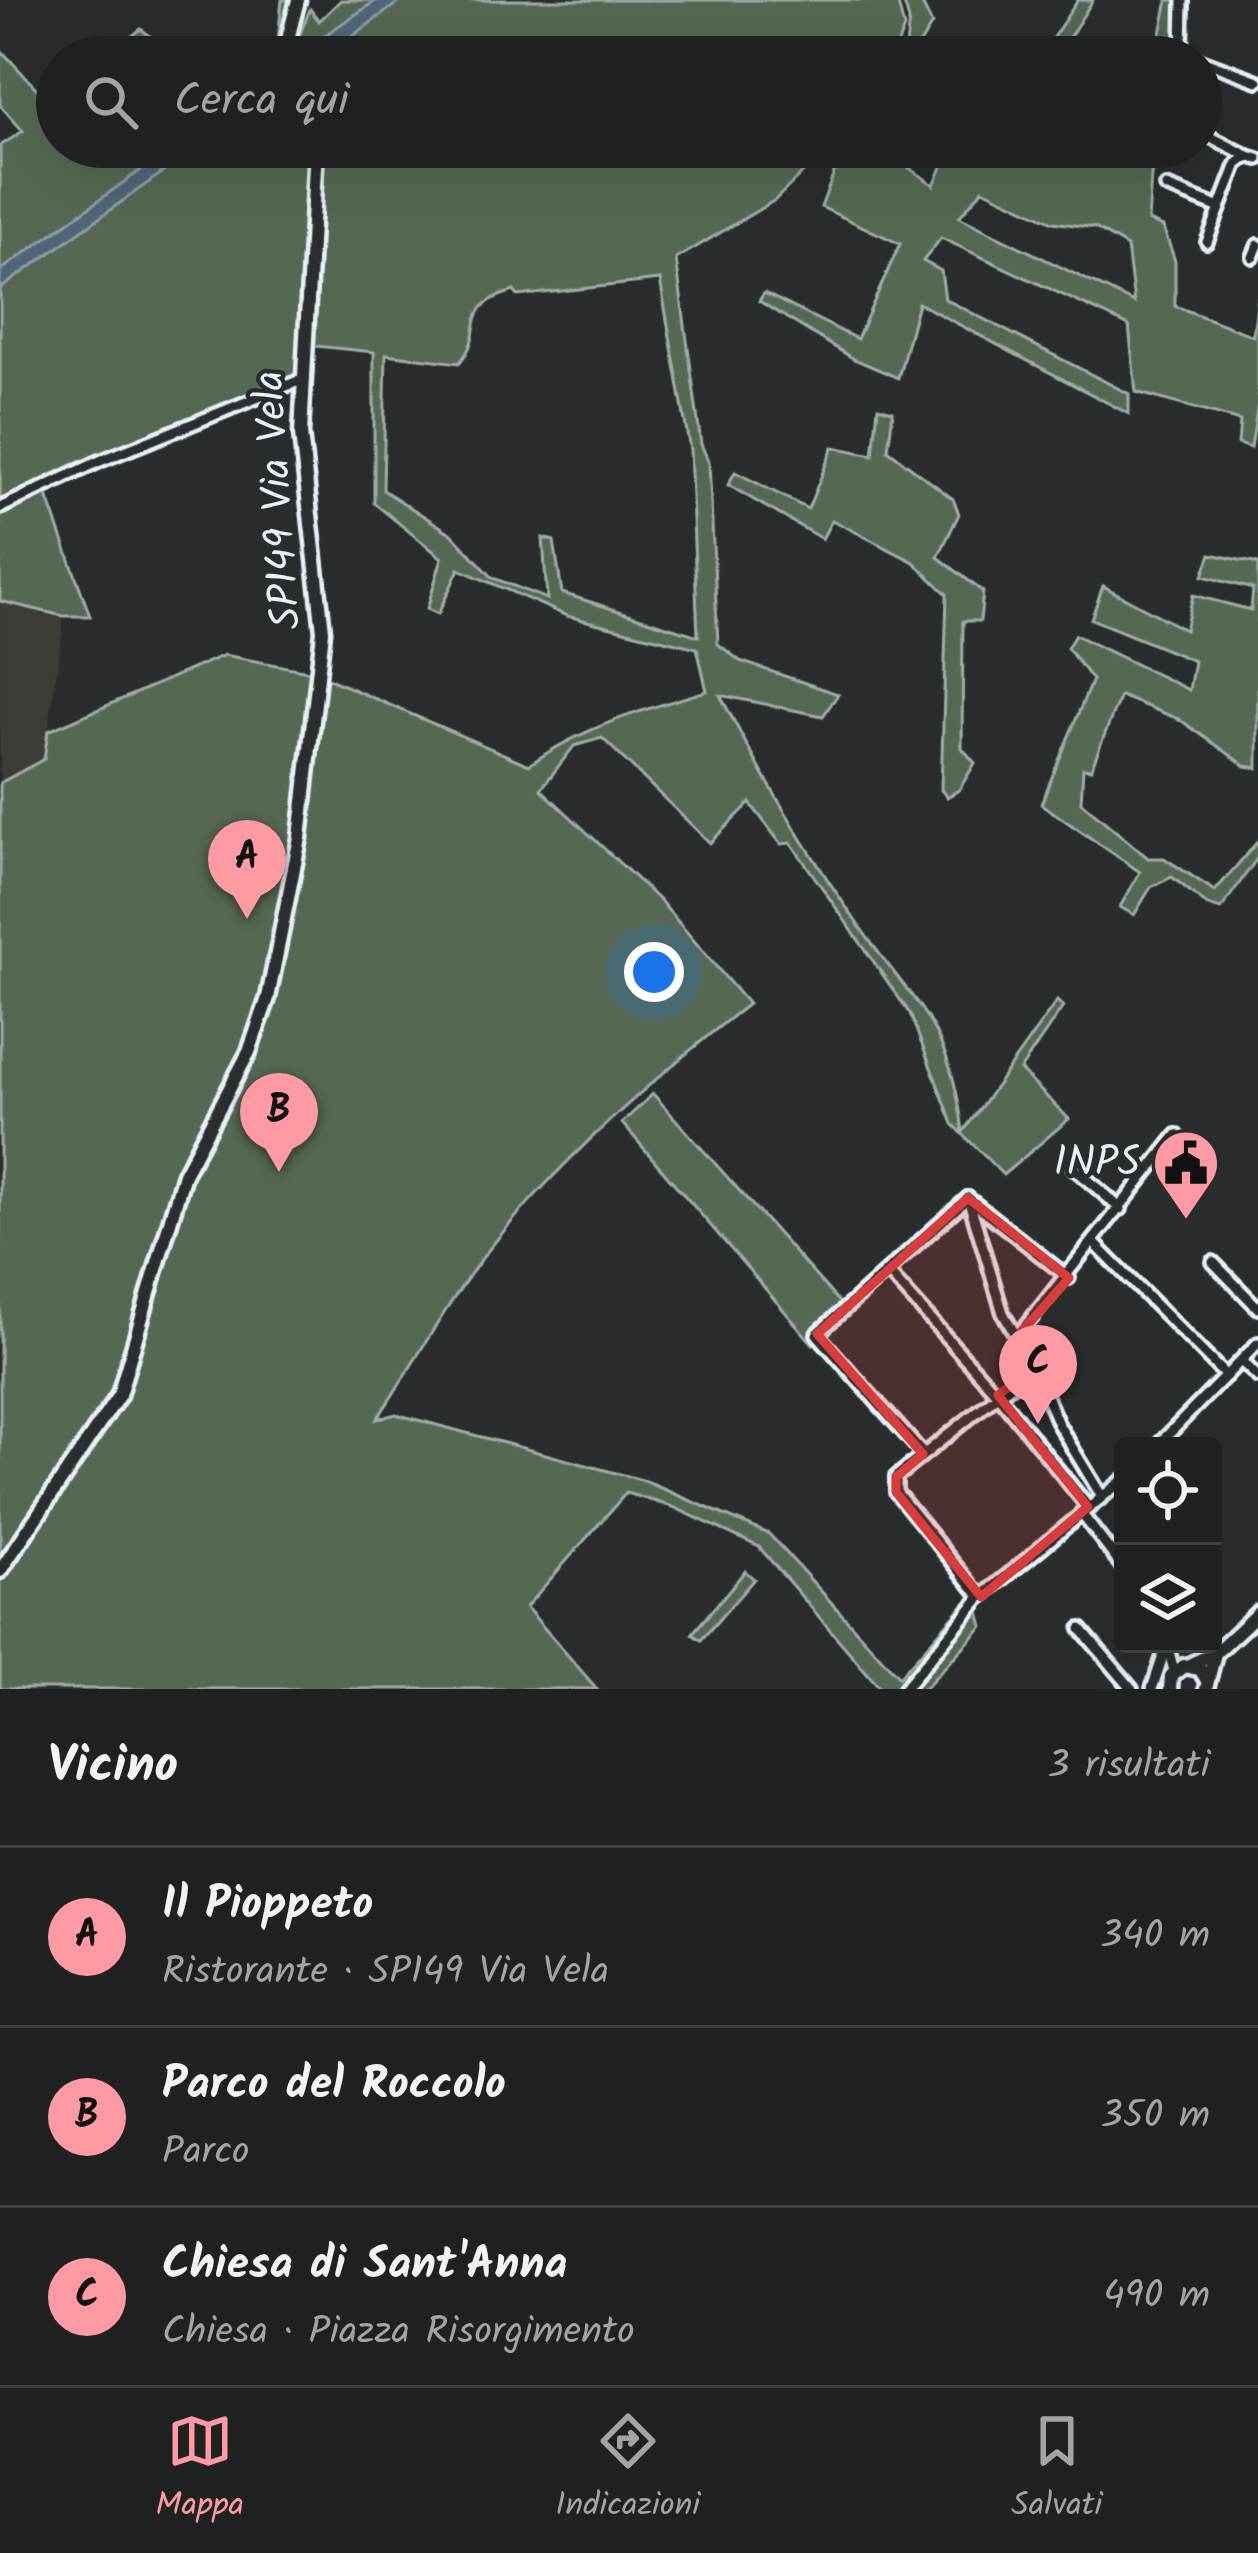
<!DOCTYPE html>
<html lang="it">
<head>
<meta charset="utf-8">
<style>
	:root { --surface:#202222; --page:#282a2a; --text:#f1f3f6; --muted:#a2a4a5; --line:#3d3f40; --accent:#ff9aa2 }
	body { margin:0; font-family:Kalam,sans-serif; background:var(--page); color:var(--text) }
	.controls { position:absolute; right:36px; bottom:36px; display:grid; overflow:hidden; border-radius:12px; box-shadow:0 12px 48px #0002 }
	.controls button { width:108px; height:108px; display:grid; place-items:center; padding:0; border:0; border-bottom:3px solid var(--line); background:var(--surface); color:var(--text); font:60px sans-serif }
	.you { position:absolute; left:654px; top:972px; width:42px; height:42px; margin:-30px; border:9px solid #fff; border-radius:50%; background:#1a73e8; box-shadow:0 0 0 18px #1a73e833 }
	.badge { display:grid; place-items:center; width:78px; height:78px; border-radius:50%; background:var(--accent); color:#111; font-size:39px; font-weight:700 }
	.pin { position:absolute; translate:-50% -99px; filter:drop-shadow(0 3px 6px #0008) }
	.pin::after { content:''; position:absolute; top:63px; width:42px; height:36px; background:inherit; clip-path:polygon(0 0,100% 0,50% 100%) }
	.list { margin:0; padding:0; list-style:none }
	h2 { display:flex; justify-content:space-between; align-items:center; height:156px; margin:0; padding:0 48px; font-size:51px }
	h2 small { font-size:39px; font-weight:400; color:var(--muted) }
	.list li { display:grid; grid-template-columns:78px 1fr auto; gap:36px; align-items:center; box-sizing:border-box; height:180px; padding:0 48px; border-top:3px solid var(--line) }
	.list b { display:block; font-size:45px; white-space:nowrap }
	.list p { margin:0; font-size:39px; white-space:nowrap; color:var(--muted) }
	.list em { font-size:39px; font-style:normal; color:var(--muted) }
	.icon { flex:none; width:66px; height:66px; fill:none; stroke:currentColor; stroke-width:2; stroke-linecap:round; stroke-linejoin:round }
	.map { position:relative; flex:none; width:1258px; height:1689px; overflow:hidden }
	.search { position:absolute; background:var(--surface); box-shadow:0 12px 48px #0002; left:36px; right:36px; top:36px; height:132px; display:flex; align-items:center; gap:30px; box-sizing:border-box; padding:0 42px; border-radius:66px; color:var(--muted); font-size:45px }
	.sheet { height:696px; background:var(--surface) }
	nav { display:flex; justify-content:space-around; align-items:center; box-sizing:border-box; height:168px; border-top:3px solid var(--line); background:var(--surface); font-size:33px; color:var(--muted) }
	nav a { display:grid; justify-items:center; gap:6px }
	nav .on { color:var(--accent) }
	.map>svg:first-child { display:block }
	.built { fill:#3e3c39 }
	.green { fill:#566853; stroke:#9faca6; stroke-width:3; fill-rule:evenodd }
	.water { fill:#516574; stroke:#8d9da9; stroke-width:3 }
	.lines { fill:none; stroke-linecap:round; stroke-linejoin:round }
	.street-casing { stroke:#e8f1f8; stroke-width:18 }
	.secondary-casing { stroke:#e8f1f8; stroke-width:21 }
	.street { stroke:#2a2d2e; stroke-width:9 }
	.secondary { stroke:#2a2d2e; stroke-width:12 }
	.marked { fill:#d83c3d; fill-opacity:0.2; stroke:#d83c3d; stroke-width:9; stroke-linejoin:round }
	.labels { text-anchor:middle; dominant-baseline:central; stroke-width:9; stroke-linejoin:round; paint-order:stroke }
	.street-label { font-size:42px; fill:#e8f1f8; stroke:#2a2d2e }
	.poi-label { font-size:42px; fill:#e8f1f8; stroke:#2a2d2e; text-anchor:end }
</style>
</head>
<body>
<div class="map">
<svg width="1258" height="1689" viewBox="0 0 1258 1689">
	<rect width="100%" height="100%" fill="#2a2d2e"/>
	<filter id="ink" filterUnits="userSpaceOnUse"><feTurbulence type="fractalNoise" baseFrequency=".00833" numOctaves="2"/><feDisplacementMap in="SourceGraphic" scale="24" xChannelSelector="R" yChannelSelector="G"/><feConvolveMatrix kernelMatrix="1 2 1 2 8 2 1 2 1" color-interpolation-filters="sRGB"/></filter>
	<g filter="url(#ink)">
		<polygon class="built" points="0,601 63,616 65,612 44,759 0,783"/>
		<g class="green">
			<polygon points="282,0 289,0 290,44 298,39 310,9 319,21 341,0 897,0 904,28 893,57 240,57 278,41"/>
			<polygon points="903,0 921,2 932,24 912,57 906,47 909,20"/>
			<polygon points="1078,0 1093,0 1057,57 1040,57"/>
			<polygon points="1168,0 1189,0 1180,57 1156,57"/>
			<polygon points="141,29 177,57 149,57 127,40"/>
			<path d="M0,49L47,100L57,92V147H829L775,200L676,259L701,444L709,463L718,644L740,661L838,694L823,716L720,695C761,774 806,850 857,923C915,1006 950,1022 963,1132L1057,1001L1063,1007L1020,1070L1069,1119L1003,1175L953,1124L910,1014L791,843L781,844L750,803L710,843L602,738L574,746L541,789L662,903L748,1004C658,1074 566,1154 494,1243C450,1297 416,1361 377,1419L396,1414L642,1480L769,1534L899,1677L974,1593L983,1626L924,1689H881L759,1547L673,1507L626,1493L526,1607L597,1689H0V783L44,759L48,731L224,655L313,672L529,765C582,727 645,709 707,691L697,648L567,616L459,569L438,614L427,609L442,558L374,503V352L306,345V376L72,465L0,500V146L23,131L0,105ZM660,280L690,450L698,636L562,593L554,541L543,538L547,599L493,578L452,534L383,490L386,354L459,363C488,332 456,307 514,291L518,296Z"/>
			<path d="M844,147H879L934,185L951,147H1153L1148,221L1163,227L1175,261V306L1253,336L1258,297V403L1251,448L1238,444L1240,421L1136,392L1129,326L941,238L923,261L941,271L945,299L1129,394V414L918,303L898,378L854,359L759,301L764,293L857,339L900,244L821,207ZM983,189L1053,222L1095,228L1127,247L1134,303L959,217Z"/>
			<polygon points="878,407 893,411 888,450 953,499 959,514 938,557 983,592 980,621 963,621 962,748 975,763 959,790 947,797 941,790 947,594 914,562 832,520 822,539 728,485 735,472 808,509 833,447 873,455"/>
			<polygon points="46,493 90,616 63,616 0,601 0,514"/>
			<polygon points="1211,554 1258,564 1258,768 1246,766 1179,719 1120,696 1091,769 1083,768 1081,802 1148,858 1164,858 1215,891 1258,841 1258,857 1221,909 1207,905 1172,877 1151,887 1134,915 1120,907 1140,872 1041,804 1092,680 1067,648 1075,635 1189,690 1194,661 1091,619 1103,586 1185,630 1193,595 1251,610 1253,589 1203,576"/>
			<polygon points="653,1094 845,1309 813,1344 622,1123"/>
			<polygon points="745,1571 754,1579 701,1640 692,1634"/>
		</g>
		<g class="water">
			<polygon points="377,0 402,0 324,57 292,57"/>
			<polygon points="173,147 198,147 0,289 0,271"/>
		</g>
		<g class="lines">
			<g class="street-casing">
				<g id="street">
					<polyline points="1183,0 1182,53 1193,57"/>
					<polyline points="1201,60 1258,81"/>
					<polyline points="1201,132 1248,156"/>
					<polyline points="1166,187 1220,208"/>
					<polyline points="1207,242 1237,164 1248,156 1258,159"/>
					<polyline points="1253,257 1258,245"/>
					<polyline points="0,508 100,461 301,380"/>
					<polyline points="1073,1167 1121,1209"/>
					<polyline points="968,1198 1003,1313 1034,1368"/>
					<polyline points="968,1198 1069,1278"/>
					<polyline points="1095,1244 1226,1376"/>
					<polyline points="1213,1262 1258,1308"/>
					<polyline points="887,1271 998,1395 896,1477 896,1492 981,1597"/>
					<polyline points="1016,1338 1177,1135"/>
					<polyline points="1241,1361 1258,1377"/>
					<polyline points="1157,1446 1258,1343"/>
					<polyline points="923,1454 817,1334 968,1198"/>
					<polyline points="1088,1507 998,1395 1034,1368 1058,1424 1101,1495"/>
					<polyline points="1081,1513 1123,1568"/>
					<polyline points="1081,1629 1132,1689"/>
					<polyline points="1167,1644 1174,1671"/>
					<polyline points="904,1689 981,1597 1123,1480"/>
					<polyline points="1152,1689 1167,1644"/>
				</g>
			</g>
			<g class="secondary-casing">
				<g id="secondary">
					<polyline points="298,0 289,35 299,57"/>
					<polyline points="0,1571 119,1395 184,1174 249,1052 268,998 300,838 323,631 301,434 316,147"/>
					<polyline points="1187,1666 1215,1653 1258,1613"/>
					<polyline points="1170,1689 1171,1676 1184,1666 1200,1669 1206,1679"/>
					<polyline points="1206,1689 1215,1653"/>
				</g>
			</g>
			<use href="#street" class="street"/>
			<use href="#secondary" class="secondary"/>
		</g>
	</g>
	<path class="marked" d="M968,1198L1069,1278L1016,1338L1034,1368L998,1395L1088,1507L981,1597L896,1492V1477L923,1454L817,1334Z"/>
	<defs>
		<g id="civic-pin" transform="scale(3.45)"><path d="M0 17L-7.5 6A9.5 9.5 0 1 1 7.5 6Z" fill="#ff9aa2" stroke="#2a2d2e"/><path d="M-.6-6.5H3V-4.5H.6V-3L4-1V1h2V6H-6V1h2V-1L-.6-3ZM-1.2 2.5V6h2.4V2.5Z" fill="#111"/></g>
	</defs>
	<g fill-rule="evenodd">
		<use href="#civic-pin" x="1186" y="1163"/>
	</g>
	<g class="labels">
		<g class="street-label">
			<text transform="translate(279 500) rotate(-94)">SP149 Via Vela</text>
		</g>
		<g class="poi-label">
			<text x="1140" y="1163">INPS</text>
		</g>
	</g>
</svg>
<div class="controls">
<button><svg class="icon" aria-label="locate" viewBox="0 0 24 24"><circle cx="12" cy="12" r="6"/><path d="M12 2v4M12 18v4M2 12h4M18 12h4"/></svg></button>
<button><svg class="icon" aria-label="layers" viewBox="0 0 24 24"><path d="M12 4l9 5-9 5-9-5zM3 14l9 5 9-5"/></svg></button>
</div>
<div class="you"></div>
<div class="pin badge" style="left:247px;top:919px">A</div>
<div class="pin badge" style="left:279px;top:1172px">B</div>
<div class="pin badge" style="left:1038px;top:1424px">C</div>
<div class="search"><svg class="icon" aria-label="search" viewBox="0 0 24 24"><circle cx="10" cy="10" r="6"/><path d="M15 15l6 6"/></svg>Cerca qui</div>
</div>
<section class="sheet">
<h2>Vicino<small>3 risultati</small></h2>
<ul class="list">
<li><span class="badge">A</span><div><b>Il Pioppeto</b><p>Ristorante · SP149 Via Vela</p></div><em>340 m</em></li>
<li><span class="badge">B</span><div><b>Parco del Roccolo</b><p>Parco</p></div><em>350 m</em></li>
<li><span class="badge">C</span><div><b>Chiesa di Sant'Anna</b><p>Chiesa · Piazza Risorgimento</p></div><em>490 m</em></li>
</ul>
</section>
<nav>
<a class="on"><svg class="icon" aria-label="map" viewBox="0 0 24 24"><path d="M3 6l6-2 6 2 6-2v14l-6 2-6-2-6 2zM9 4v14M15 6v14"/></svg>Mappa</a>
<a><svg class="icon" aria-label="directions" viewBox="0 0 24 24"><path d="M12 3l9 9-9 9-9-9zM9 14v-3h6M13 9l2 2-2 2"/></svg>Indicazioni</a>
<a><svg class="icon" aria-label="saved" viewBox="0 0 24 24"><path d="M7 4h10v16l-5-4-5 4z"/></svg>Salvati</a>
</nav>
</body>
</html>
